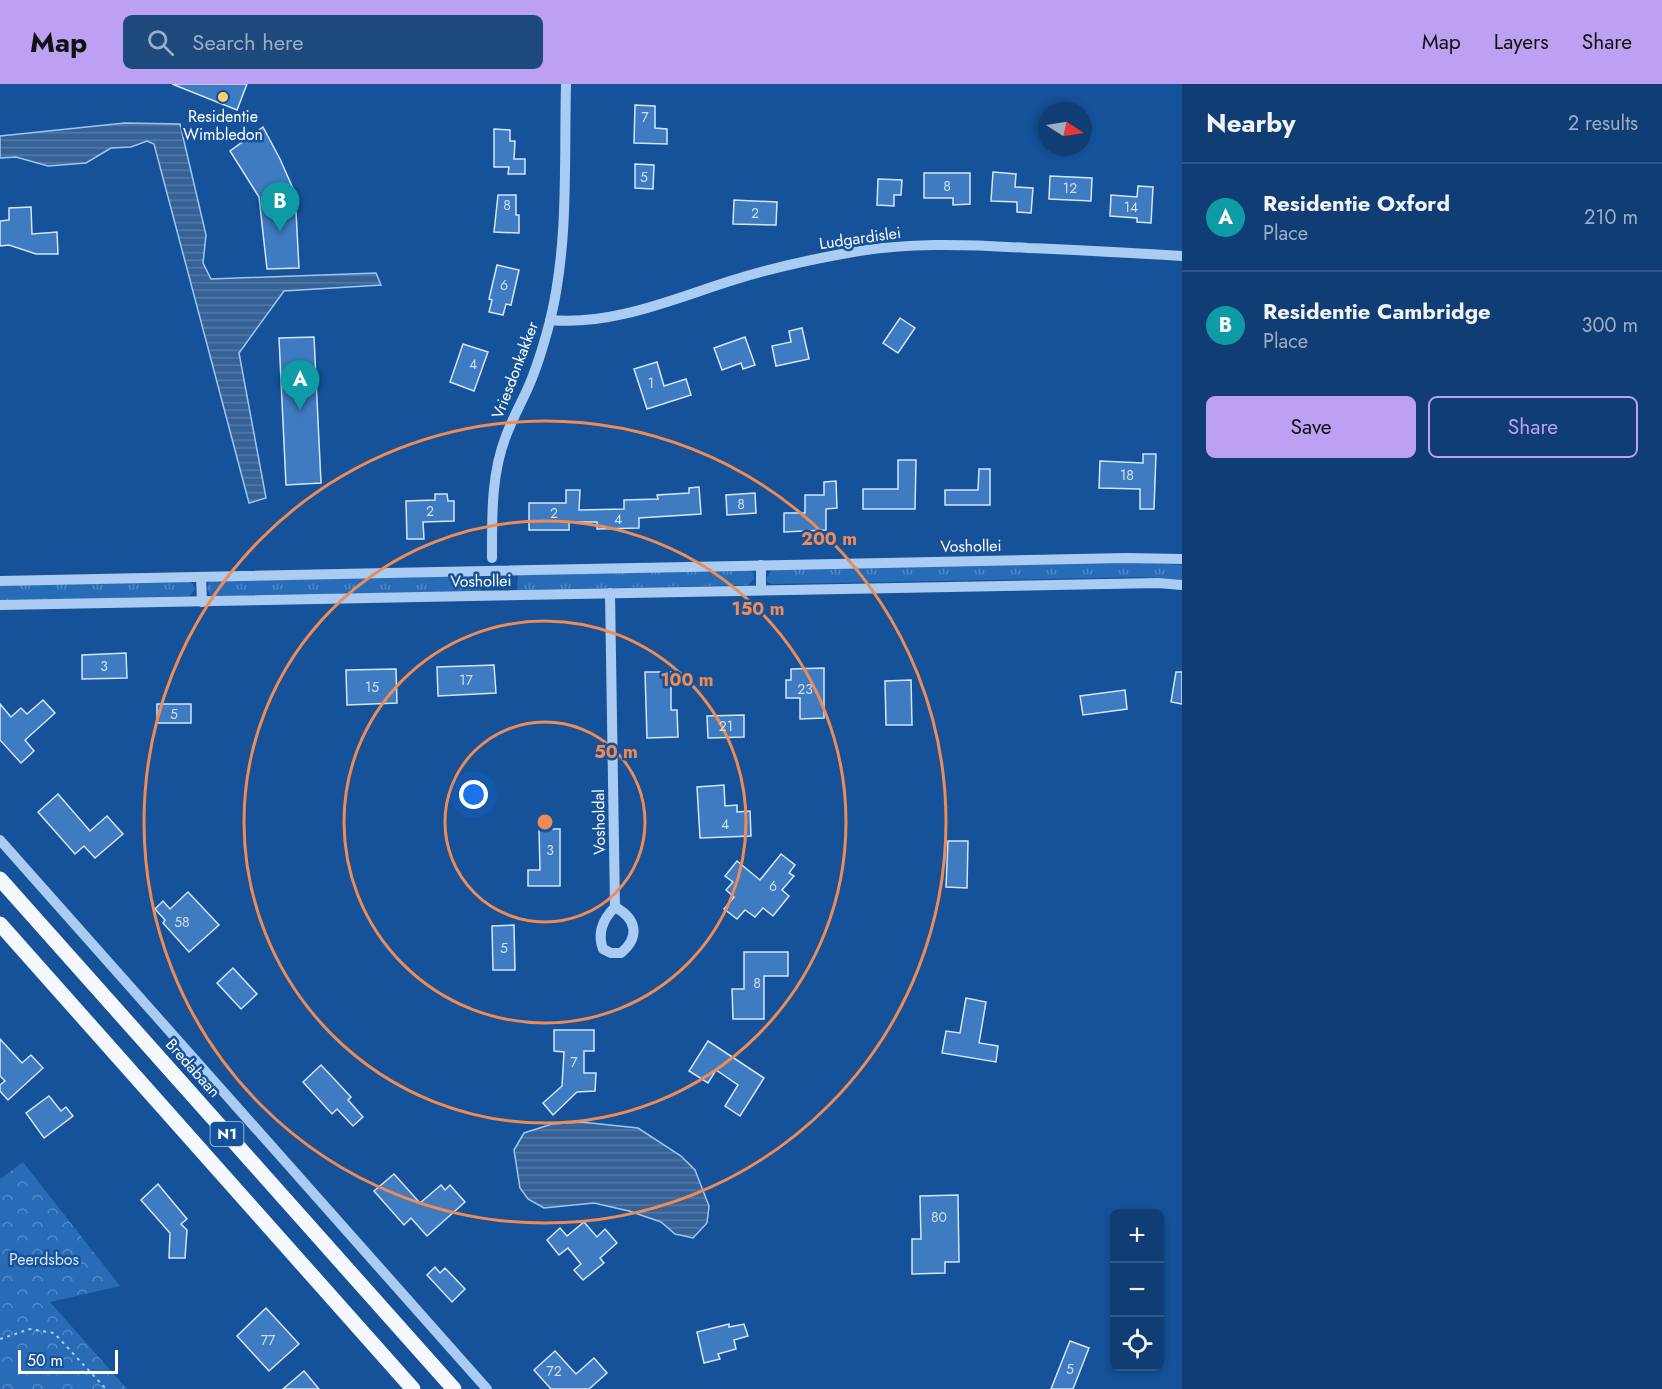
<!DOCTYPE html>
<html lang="en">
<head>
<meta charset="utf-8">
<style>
	:root { --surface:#103e74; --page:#1e497c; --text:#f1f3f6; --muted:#9caec5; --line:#305786; --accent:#bca0f2 }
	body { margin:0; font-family:Jost,sans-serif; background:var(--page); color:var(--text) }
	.controls { position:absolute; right:18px; bottom:18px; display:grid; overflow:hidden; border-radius:9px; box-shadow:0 3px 9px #0003 }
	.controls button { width:54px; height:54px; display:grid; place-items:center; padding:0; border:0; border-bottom:2px solid var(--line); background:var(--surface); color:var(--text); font:30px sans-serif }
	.compass { position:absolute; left:1038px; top:18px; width:54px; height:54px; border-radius:50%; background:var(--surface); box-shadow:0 3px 9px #0003; rotate:102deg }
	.scale { position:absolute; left:18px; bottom:15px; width:100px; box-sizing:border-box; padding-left:6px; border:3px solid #fff; border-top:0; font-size:16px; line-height:21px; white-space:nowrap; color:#fff; -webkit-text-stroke:4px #15529a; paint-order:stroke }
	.you { position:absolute; left:474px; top:711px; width:21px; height:21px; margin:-15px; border:4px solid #fff; border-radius:50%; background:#1a73e8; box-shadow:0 0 0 9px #1a73e833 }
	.badge { display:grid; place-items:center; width:39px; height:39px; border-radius:50%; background:var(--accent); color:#fff; font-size:20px; font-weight:700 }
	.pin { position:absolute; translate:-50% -50px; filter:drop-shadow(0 2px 3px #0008) }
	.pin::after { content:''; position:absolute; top:32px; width:21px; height:18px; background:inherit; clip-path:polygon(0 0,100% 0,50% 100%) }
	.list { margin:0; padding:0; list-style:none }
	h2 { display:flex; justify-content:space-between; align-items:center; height:78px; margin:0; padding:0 24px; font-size:26px }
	h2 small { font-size:20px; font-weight:400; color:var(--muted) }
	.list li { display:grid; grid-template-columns:39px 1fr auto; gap:18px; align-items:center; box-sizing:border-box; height:108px; padding:0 24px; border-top:2px solid var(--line) }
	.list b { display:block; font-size:22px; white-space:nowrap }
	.list p { margin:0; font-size:20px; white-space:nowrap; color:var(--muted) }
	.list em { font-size:20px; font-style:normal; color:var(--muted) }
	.actions { display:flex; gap:12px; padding:18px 24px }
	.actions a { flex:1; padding:14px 0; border:2px solid var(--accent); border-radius:9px; text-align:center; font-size:21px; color:var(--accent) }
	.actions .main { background:var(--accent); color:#111 }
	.icon { flex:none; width:33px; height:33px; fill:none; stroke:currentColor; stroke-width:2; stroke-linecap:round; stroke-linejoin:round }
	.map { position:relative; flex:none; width:1182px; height:1305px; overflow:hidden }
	header { display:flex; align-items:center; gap:36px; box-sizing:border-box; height:84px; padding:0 30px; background:var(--accent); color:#111 }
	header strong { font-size:28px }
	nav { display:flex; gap:33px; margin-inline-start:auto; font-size:21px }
	.search { width:420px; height:54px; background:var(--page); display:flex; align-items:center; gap:15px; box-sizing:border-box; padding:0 21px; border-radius:9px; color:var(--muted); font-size:22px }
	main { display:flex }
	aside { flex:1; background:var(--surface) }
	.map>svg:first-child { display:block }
	.grass { fill:url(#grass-tufts) }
	.forest { fill:url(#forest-crowns) }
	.water { fill:url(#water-rules); stroke:#9cc7f5; stroke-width:1.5 }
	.building { fill:#3e7bc1; stroke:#d2e6fd; stroke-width:1.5 }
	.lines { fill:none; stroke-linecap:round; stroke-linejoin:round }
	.path { stroke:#aaccf2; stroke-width:2; stroke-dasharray:3 4.5; stroke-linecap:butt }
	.minor { stroke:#aaccf2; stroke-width:10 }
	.major { stroke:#f5f9ff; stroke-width:15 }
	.ring { fill:none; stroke:#ef8b55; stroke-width:3 }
	.poi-dot { fill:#ffd16b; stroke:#15529a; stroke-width:2 }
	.labels { text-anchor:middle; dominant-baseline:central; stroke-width:5; stroke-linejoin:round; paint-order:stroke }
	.number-label { font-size:14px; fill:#cfdef0 }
	.shield { fill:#15529a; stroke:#b9cbe1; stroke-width:1.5 }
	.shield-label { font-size:15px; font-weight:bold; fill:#fff }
	.poi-label { font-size:16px; fill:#fff; stroke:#15529a }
	.street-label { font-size:16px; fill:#fff; stroke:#15529a }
	.park-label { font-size:16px; fill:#d2e6fd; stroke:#15529a }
	.centre { fill:#ef8b55; stroke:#15529a; stroke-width:3 }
	.ring-label { font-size:18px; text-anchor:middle; font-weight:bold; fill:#ef8b55; stroke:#15529a; stroke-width:5; stroke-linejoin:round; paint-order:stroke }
</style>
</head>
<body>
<header>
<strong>Map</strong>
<div class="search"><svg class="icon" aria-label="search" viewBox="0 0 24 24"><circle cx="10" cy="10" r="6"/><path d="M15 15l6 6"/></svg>Search here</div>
<nav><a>Map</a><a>Layers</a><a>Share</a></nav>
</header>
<main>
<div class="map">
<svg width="1182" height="1305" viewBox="0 0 1182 1305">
	<defs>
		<pattern id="grass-tufts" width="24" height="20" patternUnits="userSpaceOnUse" patternTransform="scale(1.5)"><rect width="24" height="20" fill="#286cb8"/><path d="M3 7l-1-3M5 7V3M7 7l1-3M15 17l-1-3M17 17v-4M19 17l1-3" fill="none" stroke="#5389c6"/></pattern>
		<pattern id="forest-crowns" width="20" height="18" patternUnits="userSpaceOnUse" patternTransform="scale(1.5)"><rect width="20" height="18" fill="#286cb8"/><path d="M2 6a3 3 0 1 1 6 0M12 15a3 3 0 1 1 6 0" fill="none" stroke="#5389c6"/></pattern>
		<pattern id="water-rules" width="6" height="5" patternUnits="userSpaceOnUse" patternTransform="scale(1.5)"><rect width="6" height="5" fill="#366296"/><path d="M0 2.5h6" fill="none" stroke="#547aa6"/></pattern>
	</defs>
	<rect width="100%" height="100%" fill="#15529a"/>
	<g class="grass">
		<polygon points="1145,479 1182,481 1182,496 1145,493 772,500 767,498 767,493 772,485"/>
		<polygon points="750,486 754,490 754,495 748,501 517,506 518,491"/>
		<polygon points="481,492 481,507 211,512 207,506 208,499 212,497"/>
		<polygon points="189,498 192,499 195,505 190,512 0,517 0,501"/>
	</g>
	<polygon class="forest" points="23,1078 120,1202 50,1218 127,1305 0,1305 0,1095"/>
	<g class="water">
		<polygon points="125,39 180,40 206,151 203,179 211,195 376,189 381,201 284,207 239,269 266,414 249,419 154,60 147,57 131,63 111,64 86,79 48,82 16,73 0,74 0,52"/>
		<polygon points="581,1038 638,1044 681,1072 695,1086 709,1122 707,1139 693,1154 675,1150 661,1138 629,1127 594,1119 544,1124 528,1115 520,1104 514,1066 524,1049 552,1040"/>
	</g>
	<g class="building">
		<polygon points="172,0 247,0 237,26"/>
		<polygon points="635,21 655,22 655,44 667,45 667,60 634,59"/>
		<polygon points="263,43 280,75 295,109 299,184 267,185 259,113 230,67"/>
		<polygon points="494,45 510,46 510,57 515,57 514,75 525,75 525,90 508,90 509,83 494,83"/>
		<polygon points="635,80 654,81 653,105 635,104"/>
		<polygon points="993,88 1016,90 1015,103 1033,104 1031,129 1017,128 1017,118 991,117"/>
		<polygon points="924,89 970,89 970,120 953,121 953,114 924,114"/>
		<polygon points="1050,92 1092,94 1091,117 1049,115"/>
		<polygon points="878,95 902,96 901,111 894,111 894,122 877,121"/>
		<polygon points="1138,102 1153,103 1151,139 1137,138 1137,134 1110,132 1111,111 1137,113"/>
		<polygon points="498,111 516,111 516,131 519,131 519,149 494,148"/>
		<polygon points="734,116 777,118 776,141 733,140"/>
		<polygon points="31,123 32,150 57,148 58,170 36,170 9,161 0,162 0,137 9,136 9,124"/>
		<polygon points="497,181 519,186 511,221 506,220 503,231 489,228 492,216 489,215"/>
		<polygon points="900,234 915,244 898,269 883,259"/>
		<polygon points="802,244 809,275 776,282 772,262 791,258 789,247"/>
		<polygon points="314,253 321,399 286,401 279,254"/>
		<polygon points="745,253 755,281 743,285 741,279 722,286 714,264"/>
		<polygon points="463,260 488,268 474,307 450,298"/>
		<polygon points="657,278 664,302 686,295 691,311 647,325 634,285"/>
		<polygon points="1143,370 1156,370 1154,425 1140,425 1140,405 1099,404 1100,377 1143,379"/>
		<polygon points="898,376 916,376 915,425 863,425 863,405 898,405"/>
		<polygon points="979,385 990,385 990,421 945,421 945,406 978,406"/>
		<polygon points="836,397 837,424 826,425 826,446 784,448 784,429 805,429 805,411 824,411 824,398"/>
		<polygon points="699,403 701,430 639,434 639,444 597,445 597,438 569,438 569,446 529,446 529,419 566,419 566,406 580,406 579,426 624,425 624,416 658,415 657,411 689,409 689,404"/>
		<polygon points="755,409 756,429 727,431 726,411"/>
		<polygon points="435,410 447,410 448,417 454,417 454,437 423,438 424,455 407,455 406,417 435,416"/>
		<polygon points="126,569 127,594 82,595 82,571"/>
		<polygon points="494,581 496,609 438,612 437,583"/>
		<polygon points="824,584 824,634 800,635 800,614 786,614 786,596 791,596 791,585"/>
		<polygon points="396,585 397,619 347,621 346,586"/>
		<polygon points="645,588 671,588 671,626 677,626 678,653 647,654"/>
		<polygon points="1176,588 1182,588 1182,620 1171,618"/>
		<polygon points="911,596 912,641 886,641 885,597"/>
		<polygon points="1125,606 1127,625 1083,631 1080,612"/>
		<polygon points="43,616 55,629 25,656 34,667 21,679 0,656 0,620 11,633 21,624 27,630"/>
		<rect x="157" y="620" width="34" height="19"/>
		<polygon points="744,631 744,653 708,654 707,632"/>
		<polygon points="724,701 725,722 737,721 737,728 750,727 751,752 700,754 697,703"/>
		<polygon points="58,710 90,747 107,732 123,750 95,774 84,762 75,770 38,728"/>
		<polygon points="539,745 560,745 560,802 528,802 528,786 540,786"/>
		<polygon points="948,757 968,757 967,804 946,803"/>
		<polygon points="781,770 795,781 789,789 794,792 782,806 789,812 773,832 763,824 755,833 745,826 737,835 724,825 734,813 726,806 733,798 725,792 737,777 760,796"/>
		<polygon points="188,808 219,841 189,868 163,839 165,836 155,825 163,817 170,825"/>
		<polygon points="514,841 515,886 493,886 492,842"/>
		<polygon points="744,868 788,868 788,892 764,892 764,935 733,935 732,905 744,905"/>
		<polygon points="233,884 257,910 241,925 217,899"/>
		<polygon points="966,914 986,918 979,959 998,962 996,978 942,969 946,947 960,949"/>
		<polygon points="554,946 594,946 594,967 584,967 584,989 596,989 595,1007 577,1008 553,1031 543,1019 562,1002 564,968 554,967"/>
		<polygon points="0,955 22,979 31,971 43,984 8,1016 0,1007 0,1001 5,997 0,992"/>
		<polygon points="708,957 764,994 740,1032 725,1022 738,1001 716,986 708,999 689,987"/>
		<polygon points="321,981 351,1013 348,1016 363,1033 353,1042 337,1025 332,1030 303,998"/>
		<polygon points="49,1012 61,1027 66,1023 73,1032 44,1054 26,1029"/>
		<polygon points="394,1090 420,1119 441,1101 445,1106 450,1101 465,1118 427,1152 411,1134 404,1141 374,1107"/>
		<polygon points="158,1100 187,1135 181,1140 187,1146 185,1174 169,1174 170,1149 141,1116"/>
		<polygon points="958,1111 959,1178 945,1178 945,1189 912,1190 912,1155 921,1155 920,1112"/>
		<polygon points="584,1138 597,1153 605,1145 617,1159 600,1174 604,1179 583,1196 574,1186 581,1180 568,1164 559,1171 547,1156 560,1144 567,1152"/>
		<polygon points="435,1183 440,1189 445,1184 465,1205 452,1218 427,1191"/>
		<polygon points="266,1224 299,1260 269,1287 237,1252"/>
		<polygon points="729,1240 729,1243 744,1240 748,1252 734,1256 736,1265 718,1270 720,1275 704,1279 697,1248"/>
		<polygon points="1070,1257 1089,1264 1073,1305 1051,1305"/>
		<polygon points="555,1267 576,1290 594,1274 607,1289 589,1305 551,1305 534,1286"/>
		<polygon points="304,1287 319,1305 283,1305"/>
	</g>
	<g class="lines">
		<polyline class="path" points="0,1255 30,1245 54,1249 106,1305"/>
		<g class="minor">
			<path d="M550,236C610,242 671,216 727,198C764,186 803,177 842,170C903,158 965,160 1028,164C1079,166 1131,169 1182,172"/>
			<path d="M492,474C492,433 491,390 506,352C512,336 520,321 527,306C537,284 544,260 550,237C569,160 564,78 566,0"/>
			<polyline points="761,481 761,505"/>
			<polyline points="201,493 202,518"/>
			<polyline points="0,497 1126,474 1182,475"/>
			<polyline points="610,509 615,823"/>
			<polyline points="0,521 1158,499 1182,501"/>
			<polyline points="0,756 487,1305"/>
			<path d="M615,823C637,835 640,853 621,869H611L603,865C597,849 603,835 615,823Z"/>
		</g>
		<g class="major">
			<polyline points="0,795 454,1305"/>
			<polyline points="0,840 413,1305"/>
		</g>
	</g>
	<g class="ring">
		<circle cx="545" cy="738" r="100"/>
		<circle cx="545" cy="738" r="201"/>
		<circle cx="545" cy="738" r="301"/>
		<circle cx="545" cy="738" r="401"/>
	</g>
	<circle class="poi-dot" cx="223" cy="13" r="6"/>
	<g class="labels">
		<g class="number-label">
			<text x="645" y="33">7</text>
			<text x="644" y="93">5</text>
			<text x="947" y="102">8</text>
			<text x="1070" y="104">12</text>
			<text x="507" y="121">8</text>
			<text x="1131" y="123">14</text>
			<text x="755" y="129">2</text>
			<text x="504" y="201">6</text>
			<text x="473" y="280">4</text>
			<text x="651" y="299">1</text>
			<text x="1127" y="391">18</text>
			<text x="741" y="420">8</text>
			<text x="430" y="427">2</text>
			<text x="554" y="429">2</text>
			<text x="618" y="435">4</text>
			<text x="104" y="582">3</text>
			<text x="466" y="596">17</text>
			<text x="372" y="603">15</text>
			<text x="805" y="605">23</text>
			<text x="174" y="630">5</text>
			<text x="726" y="642">21</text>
			<text x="725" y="740">4</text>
			<text x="550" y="766">3</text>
			<text x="773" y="802">6</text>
			<text x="182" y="838">58</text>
			<text x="504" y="864">5</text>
			<text x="757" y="899">8</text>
			<text x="574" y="978">7</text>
			<text x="939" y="1133">80</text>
			<text x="268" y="1256">77</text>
			<text x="1070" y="1285">5</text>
			<text x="554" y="1287">72</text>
		</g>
		<rect class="shield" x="210.5" y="1038" width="33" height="24" rx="4.5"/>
		<g class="shield-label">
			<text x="227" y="1050">N1</text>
		</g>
		<g class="poi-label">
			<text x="223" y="32">Residentie<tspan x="223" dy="18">Wimbledon</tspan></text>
		</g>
		<g class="street-label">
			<text transform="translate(860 154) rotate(-8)">Ludgardislei</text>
			<text transform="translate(515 286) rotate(-69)">Vriesdonkakker</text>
			<text transform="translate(971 462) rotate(-1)">Voshollei</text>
			<text transform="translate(481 497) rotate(-1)">Voshollei</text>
			<text transform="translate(599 738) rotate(-91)">Vosholdal</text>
			<text transform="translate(193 984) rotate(48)">Bredabaan</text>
		</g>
		<g class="park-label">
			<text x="44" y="1175">Peerdsbos</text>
		</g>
	</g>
	<circle cx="545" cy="738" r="9" class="centre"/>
	<g class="ring-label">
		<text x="829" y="461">200 m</text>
		<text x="758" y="531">150 m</text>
		<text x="687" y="602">100 m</text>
		<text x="616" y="674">50 m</text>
	</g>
</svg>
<div class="controls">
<button>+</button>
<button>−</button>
<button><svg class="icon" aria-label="locate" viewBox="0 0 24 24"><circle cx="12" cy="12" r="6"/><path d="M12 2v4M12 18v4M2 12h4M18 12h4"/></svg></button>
</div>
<svg class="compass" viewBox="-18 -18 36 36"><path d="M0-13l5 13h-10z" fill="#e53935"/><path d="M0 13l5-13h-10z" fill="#9caec5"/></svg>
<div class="scale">50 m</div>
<div class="you"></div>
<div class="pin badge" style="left:300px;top:326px;background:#0f9aa8">A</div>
<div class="pin badge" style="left:280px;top:148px;background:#0f9aa8">B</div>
</div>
<aside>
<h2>Nearby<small>2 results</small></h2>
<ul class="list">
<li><span class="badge" style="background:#0f9aa8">A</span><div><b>Residentie Oxford</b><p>Place</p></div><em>210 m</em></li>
<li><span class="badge" style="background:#0f9aa8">B</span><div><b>Residentie Cambridge</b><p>Place</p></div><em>300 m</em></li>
</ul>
<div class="actions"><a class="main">Save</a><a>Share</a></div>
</aside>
</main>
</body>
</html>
